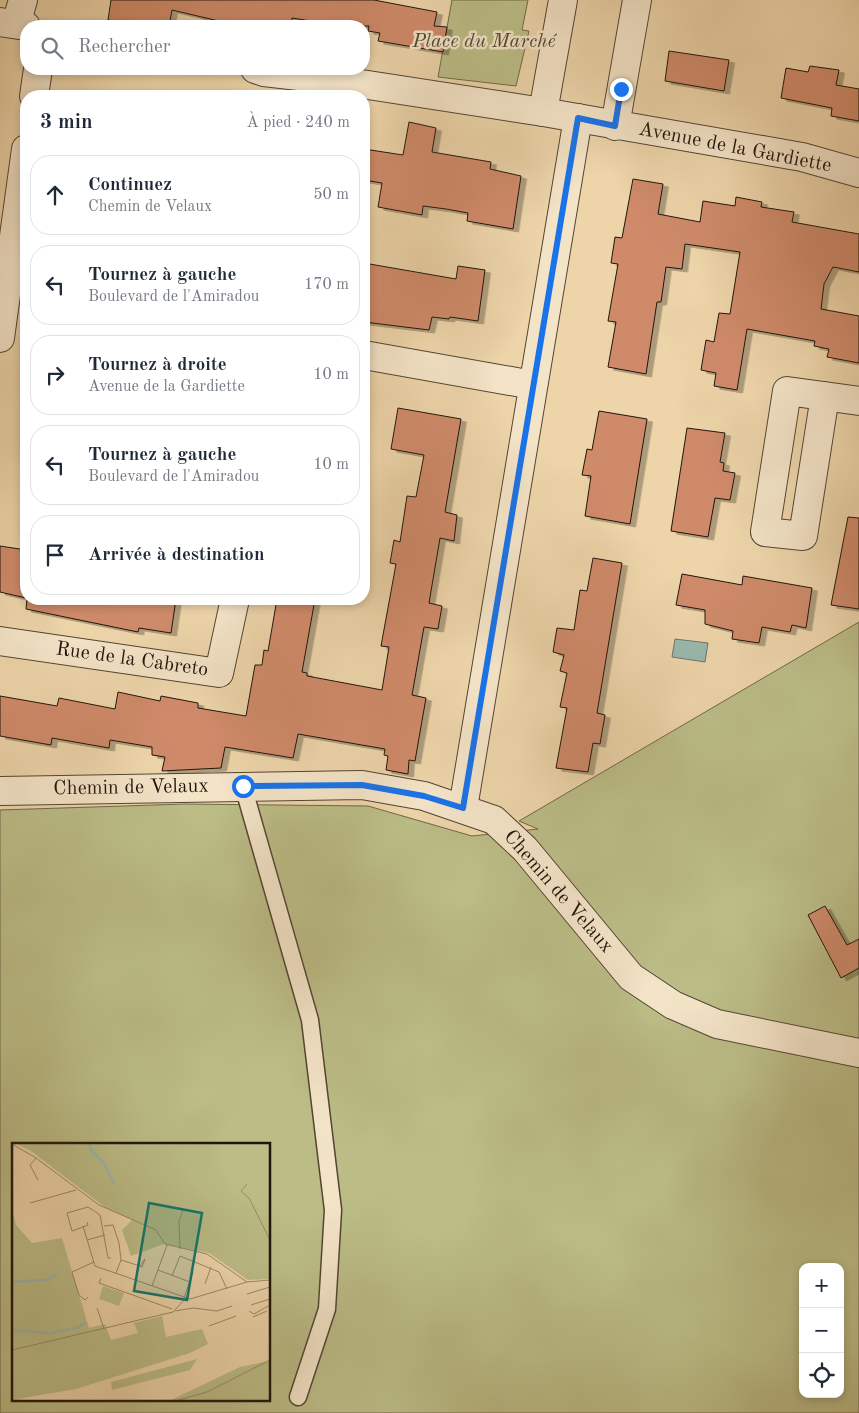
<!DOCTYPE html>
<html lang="fr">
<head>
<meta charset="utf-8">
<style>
	:root { --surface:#fff; --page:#f2f2f3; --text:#1f2937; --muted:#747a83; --line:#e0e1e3 }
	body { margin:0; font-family:"Old Standard TT",serif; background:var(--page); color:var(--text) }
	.controls { position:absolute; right:15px; bottom:15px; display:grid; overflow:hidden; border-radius:10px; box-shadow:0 2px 8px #0003 }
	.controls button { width:45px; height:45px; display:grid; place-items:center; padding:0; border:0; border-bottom:1px solid var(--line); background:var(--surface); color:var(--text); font:25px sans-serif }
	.stop { position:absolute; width:15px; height:15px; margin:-11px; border:4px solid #1a73e8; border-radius:50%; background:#fff }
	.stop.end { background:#1a73e8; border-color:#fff; box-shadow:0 1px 5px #0008 }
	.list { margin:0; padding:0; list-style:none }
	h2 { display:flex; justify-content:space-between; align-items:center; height:65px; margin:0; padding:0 20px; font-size:21px }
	h2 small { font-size:16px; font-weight:400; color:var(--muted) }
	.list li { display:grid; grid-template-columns:32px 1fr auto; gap:15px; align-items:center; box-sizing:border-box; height:80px; margin:0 10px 10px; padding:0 10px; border:1px solid var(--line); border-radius:20px }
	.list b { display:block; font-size:19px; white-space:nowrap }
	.list p { margin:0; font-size:16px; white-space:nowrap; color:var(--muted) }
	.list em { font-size:16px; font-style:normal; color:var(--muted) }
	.icon { flex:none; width:28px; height:28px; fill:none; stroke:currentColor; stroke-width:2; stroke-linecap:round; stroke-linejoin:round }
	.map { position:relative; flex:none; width:859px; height:1413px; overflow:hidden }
	.search { position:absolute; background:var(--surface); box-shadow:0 2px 8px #0003; left:20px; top:20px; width:350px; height:55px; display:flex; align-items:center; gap:12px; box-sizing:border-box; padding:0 18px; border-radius:20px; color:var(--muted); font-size:19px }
	.panel { position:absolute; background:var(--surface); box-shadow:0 2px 8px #0003; left:20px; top:90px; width:350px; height:515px; border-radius:20px }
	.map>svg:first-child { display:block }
	.green { fill:#bbbc86; stroke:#6e6849; fill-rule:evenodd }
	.water { fill:#9ab7ad; stroke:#69766d }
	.building { fill:#cf8a6b; stroke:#20150c; filter:url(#shadow) }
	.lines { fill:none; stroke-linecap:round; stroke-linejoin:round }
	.service-casing { stroke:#534533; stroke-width:19 }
	.minor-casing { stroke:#534533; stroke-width:30 }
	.service { stroke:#f3e3c7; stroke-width:16 }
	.minor { stroke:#f3e3c7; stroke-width:28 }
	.route { stroke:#1a73e8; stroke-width:6 }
	.labels { text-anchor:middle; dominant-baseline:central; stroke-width:5; stroke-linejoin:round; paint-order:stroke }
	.park-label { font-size:20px; font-style:italic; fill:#4e4731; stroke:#f3e3c7 }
	.street-label { font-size:20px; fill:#20150c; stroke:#f3e3c7 }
	.inset-river { fill:none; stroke:#9ab7ad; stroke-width:2.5 }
	.inset-road { fill:none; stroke:#9b886a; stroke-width:1 }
	.view { fill:#0f766e; fill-opacity:0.15; stroke:#0f766e; stroke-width:2.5 }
	.inset-edge { fill:none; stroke:#20150c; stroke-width:2.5 }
</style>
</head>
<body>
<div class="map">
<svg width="859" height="1413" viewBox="0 0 859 1413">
	<defs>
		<filter id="shadow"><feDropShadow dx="5.5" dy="3" stdDeviation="0" flood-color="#0004"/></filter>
	</defs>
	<rect width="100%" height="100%" fill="#edd4a9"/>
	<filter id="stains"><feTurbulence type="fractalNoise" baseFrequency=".004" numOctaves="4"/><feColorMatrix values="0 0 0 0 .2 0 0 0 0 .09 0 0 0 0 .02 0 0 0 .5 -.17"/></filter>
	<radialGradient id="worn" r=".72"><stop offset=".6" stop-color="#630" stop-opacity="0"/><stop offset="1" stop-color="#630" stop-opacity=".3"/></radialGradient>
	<g class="green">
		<polygon points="452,0 528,0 522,30 529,31 516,86 438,77"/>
		<path d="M859,622V1413H0V810L185,804L368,806L472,836L538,829L519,821ZM14,1144H269V1399H14ZM803,1267H840V1394H803Z"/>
	</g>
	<polygon class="water" points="675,639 708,643 705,662 672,657"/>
	<g class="building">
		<polygon points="111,0 374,0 437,12 434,26 447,27 443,52 378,41 380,33 368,31 369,26 341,26 292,18 291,26 240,26 172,10 169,26 147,26 108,20"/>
		<polygon points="669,51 729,60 724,91 665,81"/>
		<polygon points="810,66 839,70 836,85 859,89 859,121 831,116 832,108 781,98 786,68 808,72"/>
		<polygon points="409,122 436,128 432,152 491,162 490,169 521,176 513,229 467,221 468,213 446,209 423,206 422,215 378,207 382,183 364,180 364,149 403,155"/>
		<polygon points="633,179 663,184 658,214 700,222 703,201 735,206 736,197 762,202 761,207 794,212 792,222 859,234 859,272 833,267 824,284 821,309 859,316 859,363 827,357 829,349 814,346 815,341 747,329 737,390 714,386 716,373 701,370 706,340 714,342 719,313 730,314 740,252 685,244 682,269 666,267 661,302 657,302 646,374 608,367 616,322 608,321 618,264 611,263 615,237 622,238"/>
		<polygon points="364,263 456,279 458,266 485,270 478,321 450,317 449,319 432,317 429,330 364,322"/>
		<polygon points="398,408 461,419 445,512 457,515 454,541 440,538 429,603 442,606 438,629 424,627 412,695 426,698 415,761 409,760 408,774 386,770 388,756 384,755 385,749 298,734 293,758 225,747 221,768 162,771 165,757 152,755 152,747 110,740 109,748 52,738 51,745 0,736 0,696 57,706 59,698 115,709 118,692 160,701 161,696 198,703 198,708 246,716 255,665 262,665 264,650 268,651 277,599 315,599 302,672 307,673 307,676 382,690 389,647 381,646 396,564 390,563 394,540 400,542 407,496 416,497 424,455 391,449"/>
		<polygon points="599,411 647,419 630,524 585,516 591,476 582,475 587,449 592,450"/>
		<polygon points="687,428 725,433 720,462 724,463 723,471 735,473 730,500 715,498 708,537 671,531"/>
		<polygon points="848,517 859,518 859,609 831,605"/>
		<polygon points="0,546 26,550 26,598 0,592"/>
		<polygon points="593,558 622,563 597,713 605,715 600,744 593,743 588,772 556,768 567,708 560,707 567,673 560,671 564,655 553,652 557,628 574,630 580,590 587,591"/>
		<polygon points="682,574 742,585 743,576 812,588 806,628 792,625 790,632 762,627 759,643 732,639 733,631 705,624 705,610 676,605"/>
		<polygon points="27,599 176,599 171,633 139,628 138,632 26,609"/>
		<polygon points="825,906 847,945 859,939 859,968 841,978 808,915"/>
	</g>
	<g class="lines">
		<g class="service-casing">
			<polyline id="service" points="243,786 310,1020 333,1210 327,1309 298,1397"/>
		</g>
		<g class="minor-casing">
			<g id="minor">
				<polyline points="0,22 26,26"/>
				<polyline points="16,24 23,0"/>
				<polyline points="255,69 264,72 342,81 543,112 802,157 859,173"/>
				<polyline points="34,96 38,69"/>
				<polyline points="543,112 563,0"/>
				<polyline points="615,126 637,0"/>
				<polyline points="0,338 26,149"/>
				<polyline points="364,355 533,385"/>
				<polyline points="825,396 803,536 765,532 787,391 859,401"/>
				<polyline points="0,641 219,673 235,599"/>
				<polyline points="0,791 362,785 424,796 494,820 525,849 631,977 673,1005 717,1024 859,1053"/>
				<polyline points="463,808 578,118"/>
			</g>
		</g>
		<use href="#service" class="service"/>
		<use href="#minor" class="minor"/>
	</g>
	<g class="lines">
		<polyline class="route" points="243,786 362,785 424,796 463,808 578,118 615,126 621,89"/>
	</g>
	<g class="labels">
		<g class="park-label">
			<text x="484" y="42">Place du Marché</text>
		</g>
		<g class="street-label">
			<text transform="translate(735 148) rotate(11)">Avenue de la Gardiette</text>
			<text transform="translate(132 660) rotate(8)">Rue de la Cabreto</text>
			<text transform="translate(131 788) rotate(-1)">Chemin de Velaux</text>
			<text transform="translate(558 892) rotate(49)">Chemin de Velaux</text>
		</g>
	</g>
	<g transform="translate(12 1143)">
		<rect width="258" height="258" fill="#edd4a9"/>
		<path d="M3,0H257V136L236,137L197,110L152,101L119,113L110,87L120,77L94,65L19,8ZM0,65L4,82L20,100L50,95L77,185L93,181L99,197L126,190L122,180L150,173L154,194L190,186L196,201L178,210L64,246L0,257ZM91,143L112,150L107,163L87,156ZM185,216L178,227L100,247L99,239ZM257,218V257H159L228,224Z" fill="#bbbc86"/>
		<path class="inset-river" d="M77,0L79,7L92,20L102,41M0,139L35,137L46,131M0,187L37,190M39,190L64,185L74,180"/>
		<path class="inset-road" d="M0,1L24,15L87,62L144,87L153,101L195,111L235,139M24,15L18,22L26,37M235,41L229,48L237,55L258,97M18,60L64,47M75,79L76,82L60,88L55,70L76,64L88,72L96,115H99M71,83L83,123L178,156L235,139L258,137M92,83L101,82L107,100L109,117L104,130M75,97L93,92M168,106L167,78L171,67M109,117L128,123L130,124L133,116L128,123M146,127L178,139M160,133L168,113L207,129L215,146M89,135L87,140L160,166M193,141L199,124M140,143L155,102M235,151L258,144M76,154L73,157L67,152L60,129L82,119M172,155L181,129M239,162L258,156M85,165L92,186M163,168L181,165L205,168L220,163M237,168L242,171L258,162M241,174L255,168M197,183L224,173M0,207L161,169L174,155M167,257L195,249L258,217"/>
		<path class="view" d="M137,60L190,70L175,157L122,148Z"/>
		<rect width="258" height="258" class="inset-edge"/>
	</g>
	<rect width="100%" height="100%" filter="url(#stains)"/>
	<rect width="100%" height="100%" fill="url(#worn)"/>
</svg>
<div class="controls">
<button>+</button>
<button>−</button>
<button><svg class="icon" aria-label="locate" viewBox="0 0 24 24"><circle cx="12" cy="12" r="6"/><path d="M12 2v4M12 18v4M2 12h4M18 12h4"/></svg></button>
</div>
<div class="stop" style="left:243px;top:786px"></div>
<div class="stop end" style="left:621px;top:89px"></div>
<div class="search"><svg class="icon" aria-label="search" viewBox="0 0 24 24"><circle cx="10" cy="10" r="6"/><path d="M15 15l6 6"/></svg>Rechercher</div>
<section class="panel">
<h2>3 min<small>À pied · 240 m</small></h2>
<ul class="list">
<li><svg class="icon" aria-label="ahead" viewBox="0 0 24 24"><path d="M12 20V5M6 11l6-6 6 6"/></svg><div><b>Continuez</b><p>Chemin de Velaux</p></div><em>50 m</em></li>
<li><svg class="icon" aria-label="left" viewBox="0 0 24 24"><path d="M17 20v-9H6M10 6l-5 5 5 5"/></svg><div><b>Tournez à gauche</b><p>Boulevard de l'Amiradou</p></div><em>170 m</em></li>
<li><svg class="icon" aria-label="right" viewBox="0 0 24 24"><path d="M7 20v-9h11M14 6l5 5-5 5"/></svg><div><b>Tournez à droite</b><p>Avenue de la Gardiette</p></div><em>10 m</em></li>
<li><svg class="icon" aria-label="left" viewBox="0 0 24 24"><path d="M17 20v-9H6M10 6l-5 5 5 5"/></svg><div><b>Tournez à gauche</b><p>Boulevard de l'Amiradou</p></div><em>10 m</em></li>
<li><svg class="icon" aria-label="arrive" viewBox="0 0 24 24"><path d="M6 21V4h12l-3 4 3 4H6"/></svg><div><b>Arrivée à destination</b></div></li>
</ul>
</section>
</div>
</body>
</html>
